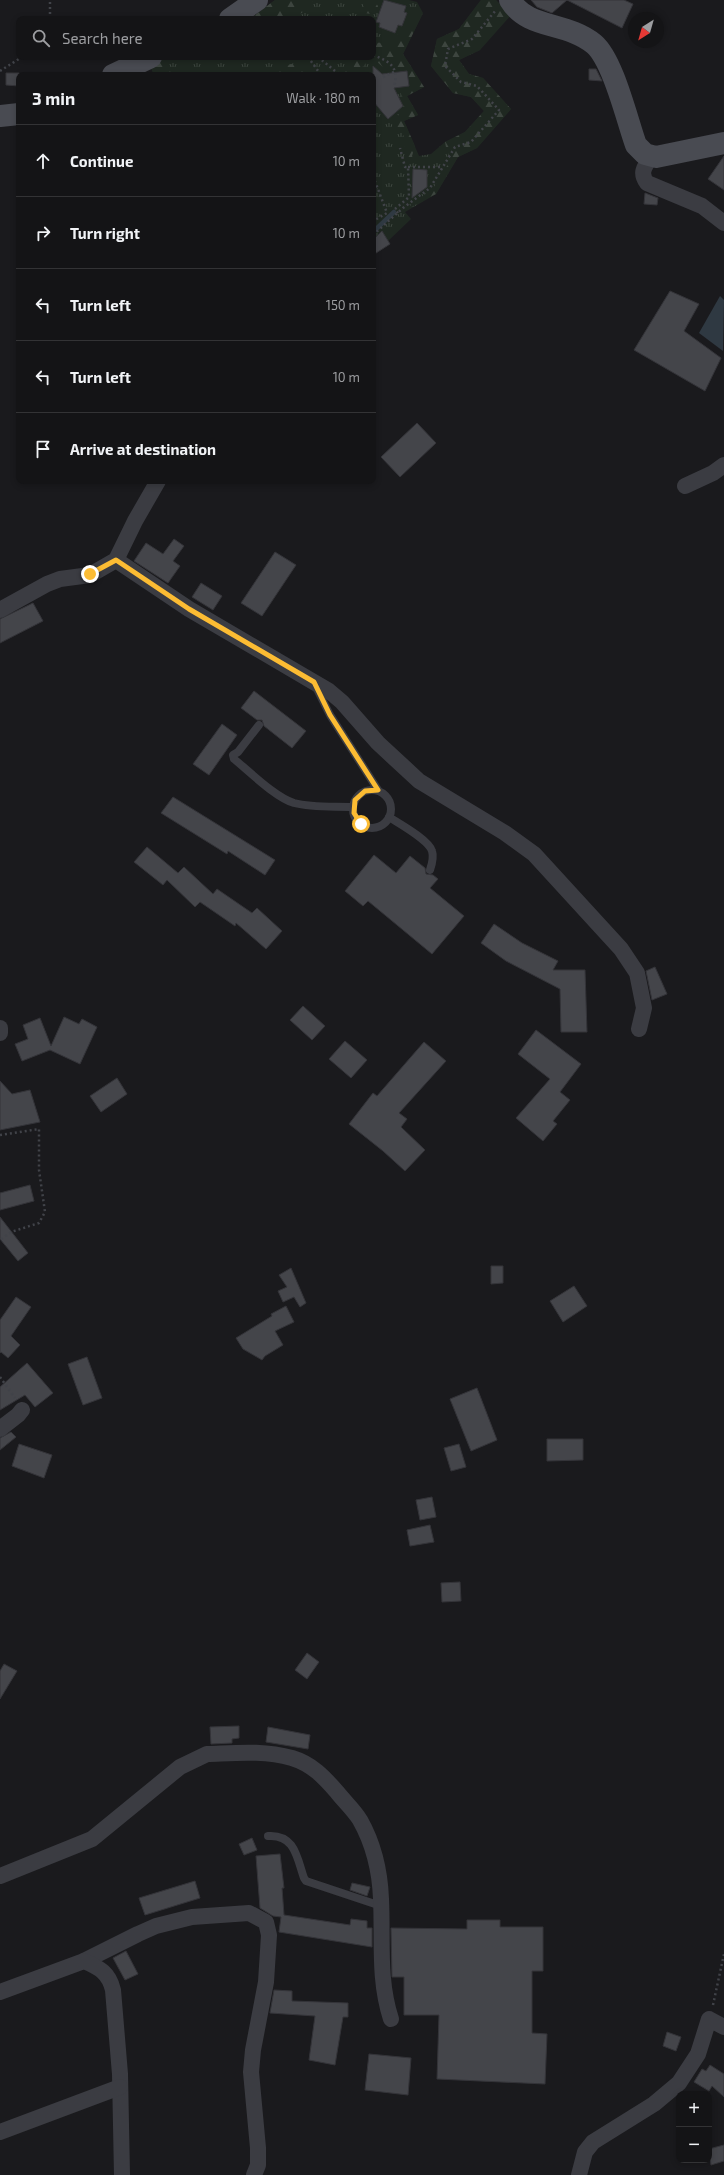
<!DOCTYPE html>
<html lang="en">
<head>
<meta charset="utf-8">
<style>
	:root { --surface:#141416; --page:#212123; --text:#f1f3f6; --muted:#9d9ea1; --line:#333335 }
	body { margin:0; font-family:"Exo 2",sans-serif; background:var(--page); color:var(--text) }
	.controls { position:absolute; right:12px; bottom:12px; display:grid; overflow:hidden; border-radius:8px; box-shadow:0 2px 6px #0003 }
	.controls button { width:36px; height:36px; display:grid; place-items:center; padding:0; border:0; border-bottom:1px solid var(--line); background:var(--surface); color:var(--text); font:20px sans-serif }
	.compass { position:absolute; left:628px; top:12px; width:36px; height:36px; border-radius:50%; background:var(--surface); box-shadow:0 2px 6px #0003; rotate:217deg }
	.stop { position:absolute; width:12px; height:12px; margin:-9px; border:3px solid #fcbc33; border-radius:50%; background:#fff }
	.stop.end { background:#fcbc33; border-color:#fff; box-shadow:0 1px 4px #0008 }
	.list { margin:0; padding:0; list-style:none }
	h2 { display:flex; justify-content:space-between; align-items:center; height:52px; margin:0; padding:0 16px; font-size:17px }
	h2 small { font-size:13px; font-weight:400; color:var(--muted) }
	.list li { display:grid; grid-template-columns:26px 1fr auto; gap:12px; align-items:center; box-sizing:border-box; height:72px; padding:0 16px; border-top:1px solid var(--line) }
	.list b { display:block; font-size:15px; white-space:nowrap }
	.list em { font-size:13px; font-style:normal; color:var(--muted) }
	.icon { flex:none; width:22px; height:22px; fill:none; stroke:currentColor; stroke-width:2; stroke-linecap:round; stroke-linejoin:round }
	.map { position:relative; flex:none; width:724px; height:2175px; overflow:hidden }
	.search { position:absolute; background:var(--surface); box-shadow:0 2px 6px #0003; left:16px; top:16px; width:360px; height:44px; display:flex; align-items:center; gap:10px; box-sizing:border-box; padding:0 14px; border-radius:8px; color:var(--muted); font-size:15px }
	.panel { position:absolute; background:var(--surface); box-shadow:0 2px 6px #0003; left:16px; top:72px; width:360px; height:412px; border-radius:8px }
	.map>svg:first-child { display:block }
	.grass { fill:url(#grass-tufts) }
	.forest { fill:url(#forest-firs) }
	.water { fill:#2f3942 }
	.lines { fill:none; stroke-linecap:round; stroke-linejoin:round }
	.stream { stroke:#2f3942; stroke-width:4.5 }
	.building { fill:#44454a; stroke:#343439 }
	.path { stroke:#414349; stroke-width:2.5; stroke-dasharray:2 3; stroke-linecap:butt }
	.lane { stroke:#3b3c42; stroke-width:8 }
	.street { stroke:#3b3c42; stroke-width:16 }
	.secondary { stroke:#494b52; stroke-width:22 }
	.route { stroke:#fcbc33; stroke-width:5 }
</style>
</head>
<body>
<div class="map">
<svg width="724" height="2175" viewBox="0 0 724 2175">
	<defs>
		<pattern id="grass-tufts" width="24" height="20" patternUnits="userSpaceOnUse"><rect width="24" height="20" fill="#1f2821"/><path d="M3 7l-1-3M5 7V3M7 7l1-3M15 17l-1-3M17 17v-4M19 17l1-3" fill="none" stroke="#3d453f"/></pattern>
		<pattern id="forest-firs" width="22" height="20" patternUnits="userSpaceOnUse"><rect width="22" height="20" fill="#1f2821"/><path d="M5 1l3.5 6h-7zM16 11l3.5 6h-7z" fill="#3d453f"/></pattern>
	</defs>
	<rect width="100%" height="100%" fill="#1a1a1d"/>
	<polygon class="grass" points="275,0 409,0 417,2 423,13 403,54 424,87 407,96 418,115 404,121 419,156 431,154 445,142 465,132 484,111 471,97 453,93 431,66 437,39 459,29 481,0 496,0 500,5 480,50 459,60 469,74 483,78 511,109 477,148 458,157 436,194 405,212 411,219 388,241 390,244 373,255 373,75 154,75 149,63 166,57 373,57 373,19 250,19"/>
	<g class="forest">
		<polygon points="275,0 314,0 304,8 302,13 293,15 289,19 250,19"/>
		<polygon points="363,0 373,0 378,6 377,11 371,14 365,13"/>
		<polygon points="481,0 496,0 511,15 480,50 459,60 469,74 483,78 511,109 477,148 458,157 436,194 409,208 412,203 432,190 452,158 447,152 445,142 465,132 484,111 471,97 453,93 431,66 437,39 459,29"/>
		<polygon points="423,13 403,54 424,87 407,96 418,115 404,121 415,146 412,156 415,162 412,164 406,160 404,137 401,130 396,129 392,125 403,108 405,101 401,94 401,87 409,86 407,71 400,67 384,68 375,60 368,61 355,75 339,75 343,70 349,71 354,69 353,62 361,57 373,57 373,43 392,42 399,32"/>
		<polygon points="160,60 170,70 172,75 154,75 149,63"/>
		<polygon points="298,62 305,64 312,72 310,75 282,75 277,71 279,68"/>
	</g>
	<polygon class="water" points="720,296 724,300 723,351 699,333"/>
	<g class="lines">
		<polyline class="stream" points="373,232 394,212"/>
	</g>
	<g class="building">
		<polygon points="384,0 406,6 404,12 407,13 402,26 398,25 395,33 379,27 380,23 376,22"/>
		<polygon points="531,0 624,0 633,4 622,28 567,0 552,13 537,7"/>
		<polygon points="373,66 382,74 407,71 409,86 394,88 403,106 388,119 373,101"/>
		<polygon points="589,69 596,69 602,81 589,80"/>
		<polygon points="6,73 19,73 19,86 6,85"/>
		<polygon points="724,156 724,190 708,179"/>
		<polygon points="413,169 427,170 427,187 412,198"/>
		<polygon points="645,193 658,198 657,205 644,204"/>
		<polygon points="382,231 390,244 373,255 373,240"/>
		<polygon points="670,291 699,304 684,331 721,358 705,391 634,350"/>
		<polygon points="417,423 436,443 400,477 381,457"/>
		<polygon points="174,539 184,546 173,561 180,566 168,583 134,561 146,543 163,554"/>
		<polygon points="275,552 296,565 262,616 241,603"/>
		<polygon points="201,583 222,596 213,610 192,597"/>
		<polygon points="33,603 43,621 0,643 0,619"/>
		<polygon points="254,691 306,731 292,748 264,726 262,720 257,720 241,708"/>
		<polygon points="222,724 237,735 209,775 193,764"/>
		<polygon points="173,797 275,860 265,875 228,851 227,854 161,813"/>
		<polygon points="147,847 178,873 184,867 213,894 217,889 252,913 257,908 282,931 266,949 236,923 235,926 200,902 195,907 167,880 163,885 134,862"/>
		<polygon points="374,855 396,873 410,856 425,868 426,874 433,875 438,879 430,888 464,916 432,954 368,901 363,906 345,891"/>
		<polygon points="494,924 522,943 558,961 553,970 585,970 587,1032 561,1032 560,989 506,961 481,943"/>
		<polygon points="655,967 667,994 652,1000 646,971"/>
		<polygon points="303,1006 325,1026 312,1040 290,1020"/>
		<polygon points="64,1017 79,1024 82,1019 97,1027 80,1064 50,1050 22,1061 15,1044 28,1039 23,1025 40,1018 51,1046"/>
		<polygon points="536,1030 581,1064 560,1092 570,1100 553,1121 557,1124 543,1141 516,1118 550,1079 518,1054"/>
		<polygon points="345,1041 367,1060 351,1078 329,1059"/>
		<polygon points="424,1042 446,1061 399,1113 407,1119 401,1127 425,1150 405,1171 383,1151 349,1124 373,1093 377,1096"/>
		<polygon points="117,1078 127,1094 101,1112 90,1096"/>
		<polygon points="0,1081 12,1094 30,1090 40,1122 0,1130"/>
		<polygon points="30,1185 34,1201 0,1210 0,1193"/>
		<polygon points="0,1217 28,1253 18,1261 0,1239"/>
		<polygon points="491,1266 503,1266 503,1283 491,1284"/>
		<polygon points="291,1268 306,1303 300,1307 294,1297 283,1302 278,1291 287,1287 279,1275"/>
		<polygon points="574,1286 587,1306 563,1322 550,1301"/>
		<polygon points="16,1297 31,1307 11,1336 20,1345 8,1358 1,1352 0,1353 0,1320"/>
		<polygon points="286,1306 294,1322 275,1331 283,1345 265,1356 262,1360 243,1349 236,1338 272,1316 271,1314"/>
		<polygon points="87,1357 102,1398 83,1405 68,1364"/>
		<polygon points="27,1363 53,1393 35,1407 25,1395 0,1410 0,1387"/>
		<polygon points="477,1388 497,1440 471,1451 450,1399"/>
		<polygon points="11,1432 16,1437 0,1450 0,1438"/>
		<polygon points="547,1439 583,1439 583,1460 547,1461"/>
		<polygon points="19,1444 52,1455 44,1478 12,1466"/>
		<polygon points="459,1444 466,1467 451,1471 444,1448"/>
		<polygon points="432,1497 436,1517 420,1520 416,1500"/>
		<polygon points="430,1525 434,1542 410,1546 407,1530"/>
		<polygon points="460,1582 461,1601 442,1602 441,1583"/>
		<polygon points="307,1653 319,1662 307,1679 295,1670"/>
		<polygon points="4,1664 17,1671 0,1699 0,1671"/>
		<polygon points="239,1726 239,1738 232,1739 232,1743 211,1744 210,1727"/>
		<polygon points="268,1727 310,1735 308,1749 266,1742"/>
		<polygon points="252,1838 257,1850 244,1855 239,1844"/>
		<polygon points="280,1854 284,1888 282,1888 284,1915 350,1925 351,1919 367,1921 367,1928 372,1928 372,1947 279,1932 281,1917 273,1916 260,1908 256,1856"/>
		<polygon points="195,1881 200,1898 145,1915 139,1898"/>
		<polygon points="352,1883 370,1887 367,1896 350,1890"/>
		<polygon points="467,1920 500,1920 500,1927 543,1927 543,1971 532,1971 532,2033 547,2034 545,2084 437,2079 439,2015 404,2015 404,1977 392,1977 391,1928 467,1929"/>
		<polygon points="126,1951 138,1974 125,1980 113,1958"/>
		<polygon points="274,1990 292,1991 292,2001 348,2003 348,2017 343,2017 335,2065 309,2060 315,2016 270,2013"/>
		<polygon points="667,2032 681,2037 676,2051 663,2046"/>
		<polygon points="369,2054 411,2058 408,2095 365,2090"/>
		<polygon points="710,2065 724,2074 724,2097 712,2086 709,2091 694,2082 702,2069 706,2071"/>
		<polygon points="724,2145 724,2161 711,2165 709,2149"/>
	</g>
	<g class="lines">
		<g class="path">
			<polyline points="50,19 50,0"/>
			<path d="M373,55C391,62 399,67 394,87"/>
			<polyline points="308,57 321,75"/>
			<polyline points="318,57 340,75"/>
			<polyline points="0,71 22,57"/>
			<polyline points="383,77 396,71"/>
			<polyline points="408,167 443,167"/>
			<polyline points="373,176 387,213 373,221"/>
			<polyline points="373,191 378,189"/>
			<polyline points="398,213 395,209 409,197 408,167 405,167 400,148"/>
			<polyline points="373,235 403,208 430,188 455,147 471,142 499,110 477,86 461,82 445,66 448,49 472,39 496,10"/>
			<polyline points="0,1135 39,1129 39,1170 45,1212 39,1223 11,1232 0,1240"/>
			<polyline points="0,1377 15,1398"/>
			<polyline points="713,2005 724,1954"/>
		</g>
		<g class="lane">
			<polyline points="315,685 330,715 378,790"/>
			<path d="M259,725L238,752L233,755L234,759C250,772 275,797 294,803C313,808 334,806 353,807"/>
			<circle cx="372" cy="809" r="19"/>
			<path d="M389,817C400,824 429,840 432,851C434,857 432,864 430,870"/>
			<path d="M268,1836C295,1834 297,1858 304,1878L306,1881L381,1906"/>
		</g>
		<g class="street">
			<path d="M651,156C645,167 639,172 647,183L702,206L724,223"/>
			<polyline points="685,486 713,473 724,465"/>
			<polyline points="116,560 189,609 329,691 342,702 378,743 419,781 505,833 534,854 621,949 637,973 644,1008 639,1029"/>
			<polyline points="0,610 47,584 60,579 90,575 116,560 135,521 158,481"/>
			<polyline points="0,1028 0,1033"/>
			<polyline points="0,1429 18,1415 22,1410"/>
			<path d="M0,1876L92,1839L180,1767L207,1754C236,1753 263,1750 292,1758C312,1764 324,1777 337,1792C344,1801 354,1810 360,1820C373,1843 380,1872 381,1899C383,1940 378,1979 391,2019"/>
			<polyline points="84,1961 138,1934 156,1926 192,1917 249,1913 266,1922 269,1935 266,1982 253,2050 251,2072 258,2148 258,2165 254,2175"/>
			<path d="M0,1992L84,1961C100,1968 109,1973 113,1990L120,2074L122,2175"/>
			<polyline points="0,2132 120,2087"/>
			<polyline points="579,2175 585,2152 593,2142 654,2104 679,2083 698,2054 709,2019 724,2027"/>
		</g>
		<g class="secondary">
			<path d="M510,0C528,30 566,21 594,44C613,60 627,120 636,145L645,154L656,157L724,143"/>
			<polyline points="230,19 257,0"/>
			<polyline points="113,75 151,57"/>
			<polyline points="0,116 19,114"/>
		</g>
	</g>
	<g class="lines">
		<polyline class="route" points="90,574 116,560 189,609 314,682 330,715 378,790 365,791 355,800 354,813 361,824"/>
	</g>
</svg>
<div class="controls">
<button>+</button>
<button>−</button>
</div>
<svg class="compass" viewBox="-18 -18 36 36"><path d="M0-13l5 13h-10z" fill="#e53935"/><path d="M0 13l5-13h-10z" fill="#9d9ea1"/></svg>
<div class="stop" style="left:361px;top:824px"></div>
<div class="stop end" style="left:90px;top:574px"></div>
<div class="search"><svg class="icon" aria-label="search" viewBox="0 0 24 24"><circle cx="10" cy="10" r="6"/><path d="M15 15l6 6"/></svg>Search here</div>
<section class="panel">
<h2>3 min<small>Walk · 180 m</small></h2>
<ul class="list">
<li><svg class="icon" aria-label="ahead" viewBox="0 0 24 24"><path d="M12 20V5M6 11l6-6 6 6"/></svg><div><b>Continue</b></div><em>10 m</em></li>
<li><svg class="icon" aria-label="right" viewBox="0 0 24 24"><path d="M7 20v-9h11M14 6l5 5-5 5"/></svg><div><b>Turn right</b></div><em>10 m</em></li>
<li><svg class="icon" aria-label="left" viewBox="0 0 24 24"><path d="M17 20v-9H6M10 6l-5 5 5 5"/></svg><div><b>Turn left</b></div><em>150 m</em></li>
<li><svg class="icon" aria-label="left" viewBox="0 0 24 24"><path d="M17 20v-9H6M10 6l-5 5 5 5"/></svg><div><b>Turn left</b></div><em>10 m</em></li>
<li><svg class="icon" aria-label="arrive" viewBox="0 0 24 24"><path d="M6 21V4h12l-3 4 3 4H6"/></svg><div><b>Arrive at destination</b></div></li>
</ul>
</section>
</div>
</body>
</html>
